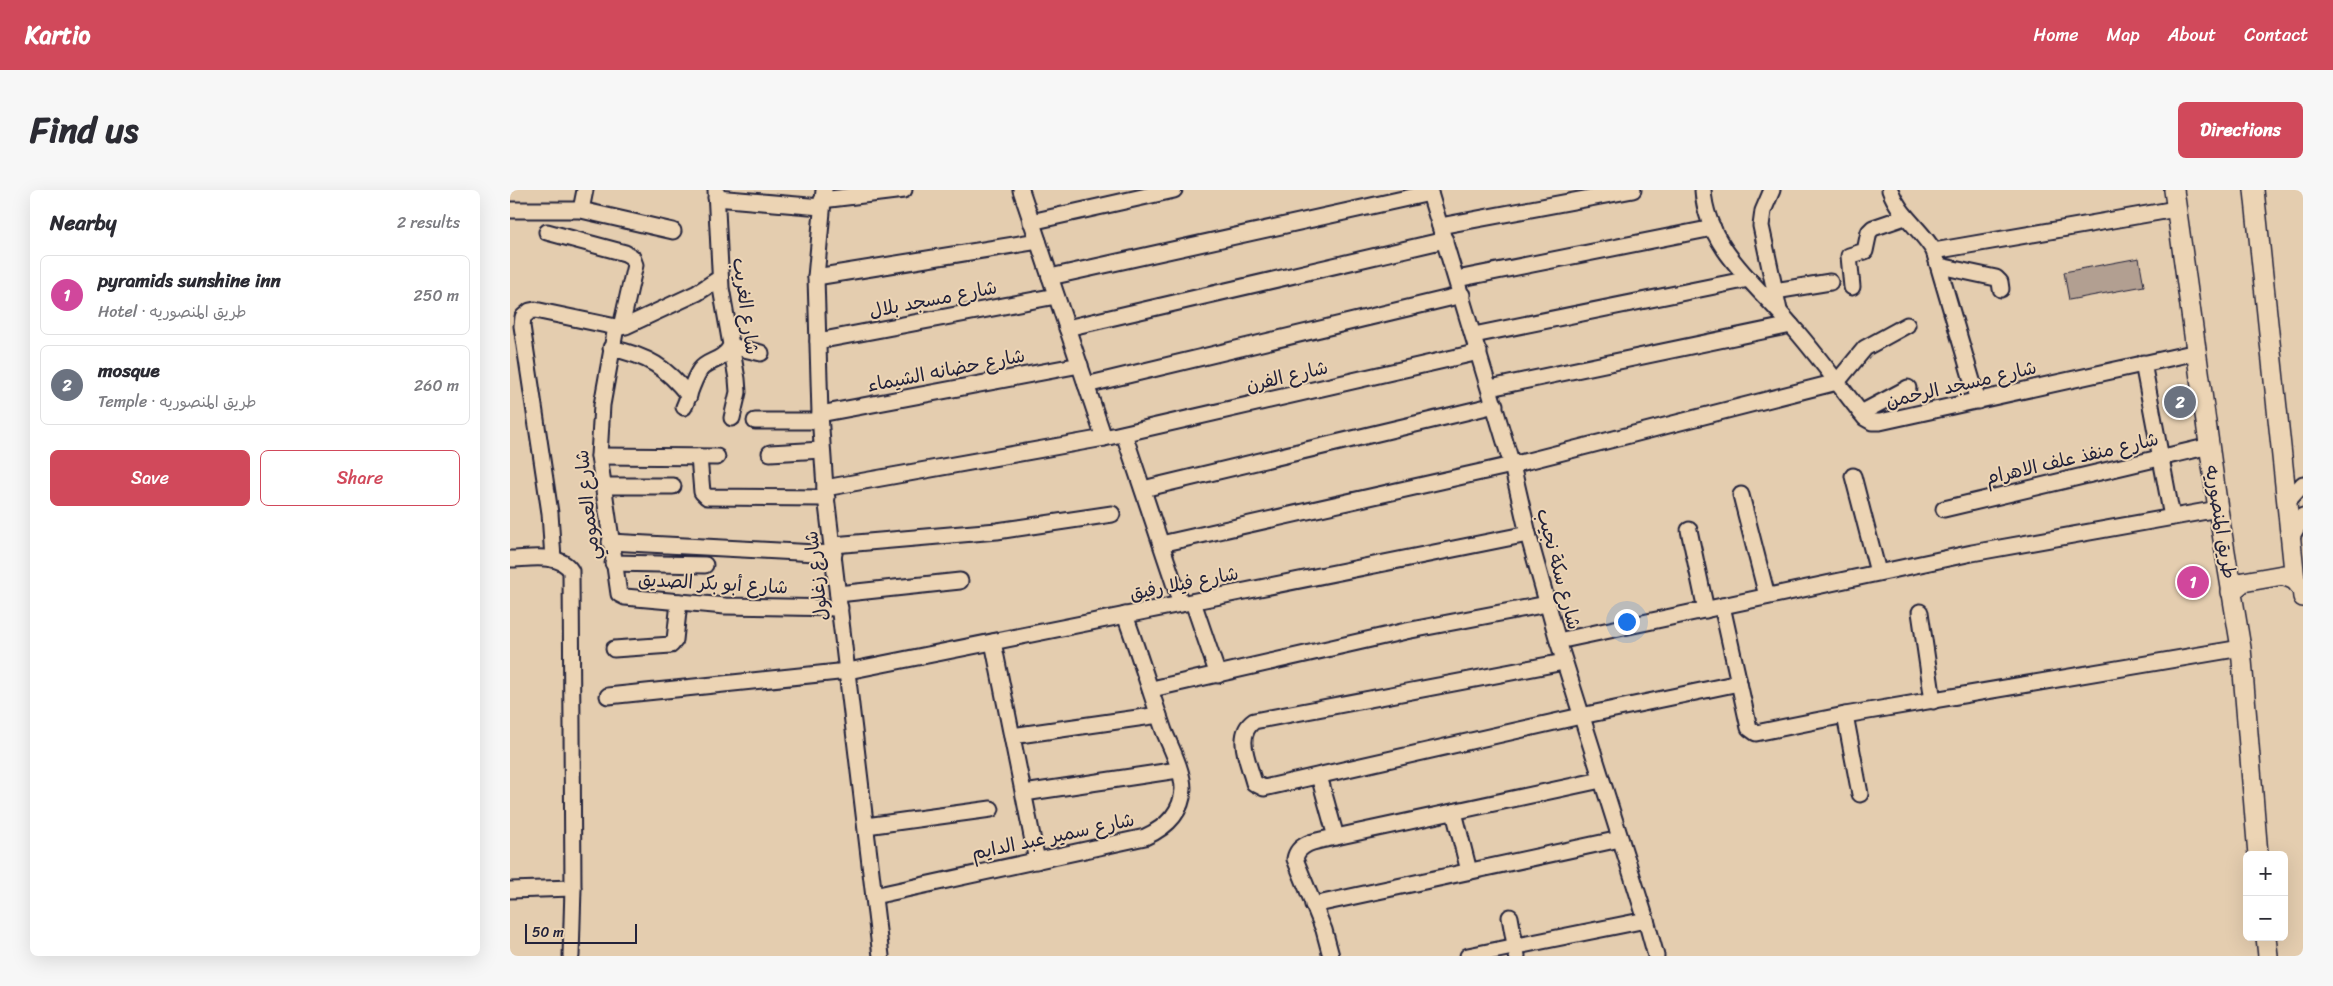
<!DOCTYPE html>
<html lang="en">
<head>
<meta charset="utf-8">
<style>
	:root { --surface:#fff; --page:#f7f7f7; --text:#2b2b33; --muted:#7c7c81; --line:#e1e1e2; --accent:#d1495b }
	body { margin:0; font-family:Sriracha,"Playpen Sans Arabic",sans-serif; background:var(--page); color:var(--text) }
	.controls { position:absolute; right:15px; bottom:15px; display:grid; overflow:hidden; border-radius:8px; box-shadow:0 5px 20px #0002 }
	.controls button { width:45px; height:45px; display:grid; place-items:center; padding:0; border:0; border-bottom:1px solid var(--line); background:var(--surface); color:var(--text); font:25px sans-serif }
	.scale { position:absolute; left:15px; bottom:12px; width:112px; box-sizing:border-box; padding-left:5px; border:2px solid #22223b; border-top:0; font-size:14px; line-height:18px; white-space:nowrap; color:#22223b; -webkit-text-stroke:4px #ecd4b4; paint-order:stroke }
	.you { position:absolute; left:1116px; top:431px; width:18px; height:18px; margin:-12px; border:4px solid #fff; border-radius:50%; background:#1a73e8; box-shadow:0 0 0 8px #1a73e833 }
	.badge { display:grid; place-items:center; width:32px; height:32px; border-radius:50%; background:var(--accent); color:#fff; font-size:16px; font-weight:700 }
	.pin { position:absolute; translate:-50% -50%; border:2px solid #fff; box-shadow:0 1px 5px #0006 }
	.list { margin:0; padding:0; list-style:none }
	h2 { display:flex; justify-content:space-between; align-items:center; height:65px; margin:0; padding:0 20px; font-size:21px }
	h2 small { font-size:16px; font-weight:400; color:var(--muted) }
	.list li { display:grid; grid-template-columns:32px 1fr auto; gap:15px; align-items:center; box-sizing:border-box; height:80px; margin:0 10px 10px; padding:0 10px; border:1px solid var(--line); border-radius:8px }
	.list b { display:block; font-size:19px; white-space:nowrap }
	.list p { margin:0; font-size:16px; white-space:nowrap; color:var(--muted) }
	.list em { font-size:16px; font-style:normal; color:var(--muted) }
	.actions { display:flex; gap:10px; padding:15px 20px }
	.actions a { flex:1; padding:11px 0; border:1px solid var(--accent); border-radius:8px; text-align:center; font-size:18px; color:var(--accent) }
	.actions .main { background:var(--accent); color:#fff }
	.map { position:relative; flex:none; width:1793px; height:766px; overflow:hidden; border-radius:8px }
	header { display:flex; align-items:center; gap:30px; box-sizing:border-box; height:70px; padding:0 25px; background:var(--accent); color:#fff }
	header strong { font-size:24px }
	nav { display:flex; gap:28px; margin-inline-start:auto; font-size:18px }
	.intro { display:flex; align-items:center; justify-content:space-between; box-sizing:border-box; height:120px; padding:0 30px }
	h1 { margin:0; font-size:35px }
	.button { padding:12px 22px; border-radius:8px; background:var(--accent); color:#fff; font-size:18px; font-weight:700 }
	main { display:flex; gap:30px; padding:0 30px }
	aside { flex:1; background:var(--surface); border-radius:8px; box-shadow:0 5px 20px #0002 }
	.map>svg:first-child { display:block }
	.building { fill:#b29f91; stroke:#22223b }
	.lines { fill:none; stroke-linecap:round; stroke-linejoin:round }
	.minor-casing { stroke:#22223b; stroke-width:19 }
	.major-casing { stroke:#22223b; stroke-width:22 }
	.minor { stroke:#ecd4b4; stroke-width:15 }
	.major { stroke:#ecd4b4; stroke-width:19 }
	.labels { text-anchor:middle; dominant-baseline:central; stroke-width:4; stroke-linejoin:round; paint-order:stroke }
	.street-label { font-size:19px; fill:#22223b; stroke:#ecd4b4 }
</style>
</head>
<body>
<header>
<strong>Kartio</strong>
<nav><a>Home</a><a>Map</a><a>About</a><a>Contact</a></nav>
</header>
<div class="intro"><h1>Find us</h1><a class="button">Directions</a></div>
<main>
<aside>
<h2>Nearby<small>2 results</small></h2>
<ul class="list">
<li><span class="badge" style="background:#d1479c">1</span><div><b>pyramids sunshine inn</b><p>Hotel · طريق المنصوريه</p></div><em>250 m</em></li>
<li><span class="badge" style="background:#6b7280">2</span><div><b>mosque</b><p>Temple · طريق المنصوريه</p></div><em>260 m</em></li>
</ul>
<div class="actions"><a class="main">Save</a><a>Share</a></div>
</aside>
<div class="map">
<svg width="1793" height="766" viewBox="0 0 1793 766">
	<rect width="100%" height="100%" fill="#e4cdaf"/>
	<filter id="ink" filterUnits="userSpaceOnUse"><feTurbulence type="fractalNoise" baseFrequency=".02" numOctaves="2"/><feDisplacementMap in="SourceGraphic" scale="10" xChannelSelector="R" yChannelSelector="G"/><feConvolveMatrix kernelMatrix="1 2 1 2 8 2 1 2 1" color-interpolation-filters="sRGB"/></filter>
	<g filter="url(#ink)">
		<polygon class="building" points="1629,68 1634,96 1559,110 1554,82"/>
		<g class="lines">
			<g class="minor-casing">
				<g id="minor">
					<polyline points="206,0 211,98 227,189 228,202 222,228"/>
					<polyline points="314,0 306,87 310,224 315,298 371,766"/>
					<polyline points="511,0 594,248"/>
					<polyline points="919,0 1002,275 1018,344 1048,451 1136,730 1146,766"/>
					<path d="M1193,0C1196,57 1247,95 1281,135C1307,164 1330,197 1355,228L1362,232H1370L1687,162"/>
					<polyline points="1262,0 1253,21 1251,36 1269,120"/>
					<path d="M1380,0C1389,25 1411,39 1424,61L1468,211"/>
					<polyline points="206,8 311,17"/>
					<polyline points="312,10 394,0"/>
					<polyline points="0,20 71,20 163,41"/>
					<polyline points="71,20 75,0"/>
					<polyline points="521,32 664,0"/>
					<polyline points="930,36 1123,0"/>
					<polyline points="37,42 115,63 122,67 125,75 111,137"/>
					<polyline points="1424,61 1666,19"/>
					<polyline points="1430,76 1486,88 1490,92 1491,99"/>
					<polyline points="306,87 528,51"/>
					<polyline points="540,87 920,3"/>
					<polyline points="947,89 1203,38"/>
					<polyline points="1342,97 1339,66 1355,61 1359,42 1363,38 1395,27"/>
					<polyline points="1265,101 1320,92"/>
					<polyline points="106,137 92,215 89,266 109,404 115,407 215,416 330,418"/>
					<polyline points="557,138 935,50"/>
					<polyline points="964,145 1239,89"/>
					<polyline points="308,151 546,106"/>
					<path d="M101,158C138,166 156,177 179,206"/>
					<polyline points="1633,173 1662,327"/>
					<polyline points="576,195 952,105"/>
					<polyline points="980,198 1281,135"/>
					<path d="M174,217C179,206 183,190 190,180C198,169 211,173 221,156L251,163"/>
					<polyline points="1351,223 1398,198"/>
					<polyline points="310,224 570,175"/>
					<polyline points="245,231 310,231"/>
					<polyline points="614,244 671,414"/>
					<polyline points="260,263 312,260"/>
					<polyline points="89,266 207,267"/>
					<polyline points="189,267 192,302 197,307 317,308"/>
					<polyline points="1343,286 1368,382"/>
					<polyline points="93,296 163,296"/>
					<polyline points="315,298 594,248 969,162"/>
					<polyline points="633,299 985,215"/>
					<polyline points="1231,305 1257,406"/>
					<polyline points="1777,312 1793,294"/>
					<polyline points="1434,319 1700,256"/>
					<polyline points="1179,340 1196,420"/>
					<polyline points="1781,348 1793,326"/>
					<polyline points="100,352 324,364"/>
					<polyline points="651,354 1002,275 1327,192 1355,158 1397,135"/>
					<polyline points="323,355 487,341 602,324"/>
					<path d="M0,369C18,369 50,362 61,381L63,698L61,766"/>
					<polyline points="43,369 40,323 12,136 13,127 20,121 25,120 106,137 116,136 187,103 210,88"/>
					<polyline points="103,373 195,375"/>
					<polyline points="328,404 450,391"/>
					<polyline points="683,412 708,485"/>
					<polyline points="1212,416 1239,538 1246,543 1335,525 1731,458"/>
					<polyline points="1410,422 1423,511"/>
					<polyline points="1048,451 1462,363 1708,319"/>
					<polyline points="483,452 527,671"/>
					<polyline points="104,459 161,455 165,450 169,412"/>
					<path d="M1054,472L744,531C724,545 739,573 744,593L754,598L1071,526L1229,493"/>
					<polyline points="642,499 896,441 1037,414"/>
					<polyline points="98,506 338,481 1018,344"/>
					<polyline points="1335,525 1350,604"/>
					<polyline points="502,546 649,525"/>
					<polyline points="809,586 826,647"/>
					<polyline points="514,603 668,580"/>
					<polyline points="944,622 959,681"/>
					<polyline points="356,636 481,619"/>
					<polyline points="0,700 63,698"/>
					<path d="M364,706L635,647C655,638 672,623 673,599C673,581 661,558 654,541C641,503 629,464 615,425"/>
					<polyline points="803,715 1110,649"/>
					<polyline points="1000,727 1007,766"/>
					<path d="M821,766L814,740L785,669C788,651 812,650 826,647L1091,590"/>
					<polyline points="958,766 1136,730"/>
				</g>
			</g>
			<g class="major-casing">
				<g id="major">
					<polyline points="1664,0 1708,319 1731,458 1748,665"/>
					<polyline points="1744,0 1785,390 1792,399 1793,407"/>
					<polyline points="1721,402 1733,392 1773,385 1785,390"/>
					<polyline points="1756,747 1758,766"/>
				</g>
			</g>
			<use href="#minor" class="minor"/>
			<use href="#major" class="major"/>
		</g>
	</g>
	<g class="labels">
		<g class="street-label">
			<text transform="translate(423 109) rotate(-11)">شارع مسجد بلال</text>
			<text transform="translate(236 116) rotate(82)">شارع الغريب</text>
			<text transform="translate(436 180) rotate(-11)">شارع حضانه الشيماء</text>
			<text transform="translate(777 186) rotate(-13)">شارع الفرن</text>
			<text transform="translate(1451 194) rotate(-13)">شارع مسجد الرحمن</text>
			<text transform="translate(1562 268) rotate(-13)">شارع منفذ علف الاهرام</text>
			<text transform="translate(77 315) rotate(-96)">شارع العمومي</text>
			<text transform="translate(1711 332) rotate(81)">طريق المنصوريه</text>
			<text transform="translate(1049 379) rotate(75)">شارع سكة نجيب</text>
			<text transform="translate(306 386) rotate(-97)">شارع زغلول</text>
			<text transform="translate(203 393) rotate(3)">شارع أبو بكر الصديق</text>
			<text transform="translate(674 393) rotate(-11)">شارع فيلا رفيق</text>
			<text transform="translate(543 646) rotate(-12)">شارع سمير عبد الدايم</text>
		</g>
	</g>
</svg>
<div class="controls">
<button>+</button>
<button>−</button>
</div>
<div class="scale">50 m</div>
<div class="you"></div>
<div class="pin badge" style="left:1683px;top:392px;background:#d1479c">1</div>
<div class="pin badge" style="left:1670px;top:212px;background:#6b7280">2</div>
</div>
</main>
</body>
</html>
